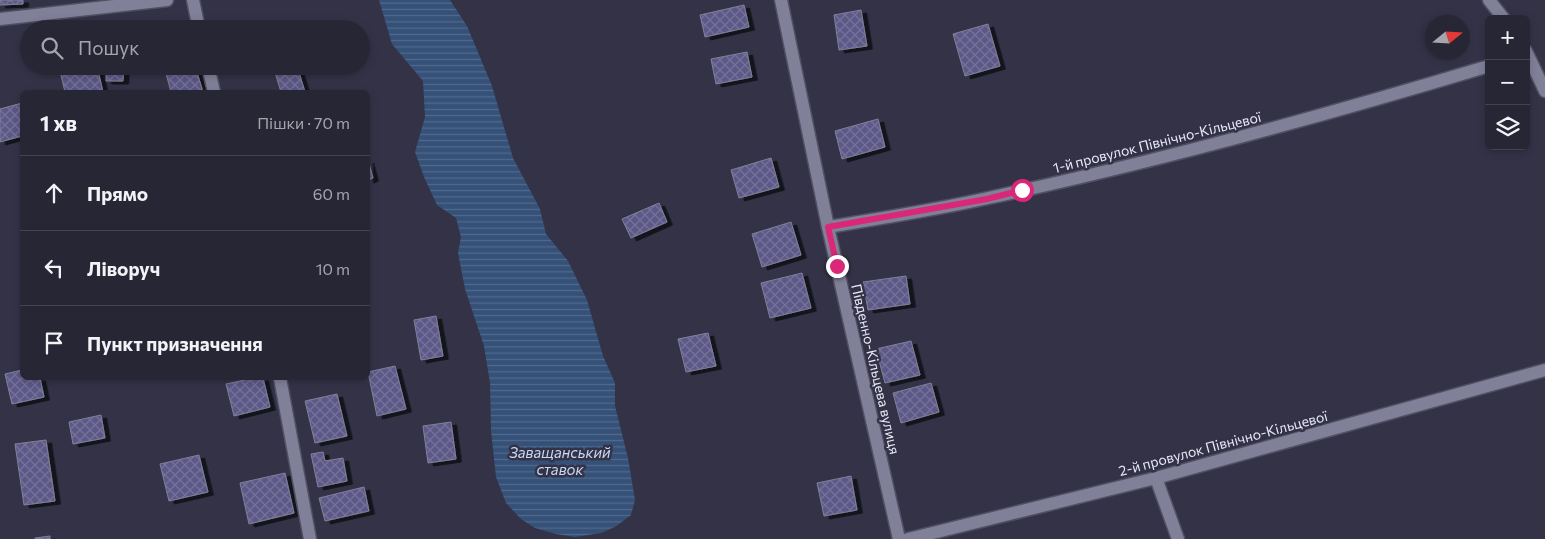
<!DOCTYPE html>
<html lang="uk">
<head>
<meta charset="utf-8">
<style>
	:root { --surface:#262635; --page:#2e2e3d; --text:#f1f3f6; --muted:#a4a5ad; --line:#424350 }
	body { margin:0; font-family:Commissioner,sans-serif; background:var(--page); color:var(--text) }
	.controls { position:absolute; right:15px; top:15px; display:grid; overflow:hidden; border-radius:8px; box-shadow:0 2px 8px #0003 }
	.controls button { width:45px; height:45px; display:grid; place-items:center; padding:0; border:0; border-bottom:1px solid var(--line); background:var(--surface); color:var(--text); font:25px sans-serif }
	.compass { position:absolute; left:1425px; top:15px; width:45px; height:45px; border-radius:50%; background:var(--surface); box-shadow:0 2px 8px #0003; rotate:72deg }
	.stop { position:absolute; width:15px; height:15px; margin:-11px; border:4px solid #db2777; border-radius:50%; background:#fff }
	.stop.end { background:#db2777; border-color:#fff; box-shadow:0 1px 5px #0008 }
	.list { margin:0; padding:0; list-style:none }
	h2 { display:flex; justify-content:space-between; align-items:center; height:65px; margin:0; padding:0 20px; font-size:21px }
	h2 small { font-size:16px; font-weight:400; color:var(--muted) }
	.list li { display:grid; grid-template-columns:32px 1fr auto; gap:15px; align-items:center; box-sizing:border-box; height:75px; padding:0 20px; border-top:1px solid var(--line) }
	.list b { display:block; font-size:19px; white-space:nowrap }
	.list em { font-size:16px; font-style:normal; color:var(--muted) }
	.icon { flex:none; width:28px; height:28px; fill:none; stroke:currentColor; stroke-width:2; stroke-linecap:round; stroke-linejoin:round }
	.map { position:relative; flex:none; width:1545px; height:539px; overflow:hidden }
	.search { position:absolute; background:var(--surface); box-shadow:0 2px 8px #0003; left:20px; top:20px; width:350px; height:55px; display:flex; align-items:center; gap:12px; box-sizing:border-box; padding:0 18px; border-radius:28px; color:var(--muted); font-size:19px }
	.panel { position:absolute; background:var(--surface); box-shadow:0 2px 8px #0003; left:20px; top:90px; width:350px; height:290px; border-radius:8px }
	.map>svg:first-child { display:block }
	.water { fill:url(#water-rules) }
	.building { fill:url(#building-cross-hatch); stroke:#818098; filter:url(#shadow) }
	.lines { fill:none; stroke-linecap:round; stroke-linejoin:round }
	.minor-casing { stroke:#514f62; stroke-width:15 }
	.minor { stroke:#818099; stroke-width:12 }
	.route { stroke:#db2777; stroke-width:6 }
	.labels { text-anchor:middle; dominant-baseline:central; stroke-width:5; stroke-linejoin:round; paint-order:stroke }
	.street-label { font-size:14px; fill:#eae9f7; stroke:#333247 }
	.water-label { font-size:15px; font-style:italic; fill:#c6d9f3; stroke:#333247 }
</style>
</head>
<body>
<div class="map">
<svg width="1545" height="539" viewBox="0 0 1545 539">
	<defs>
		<pattern id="water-rules" width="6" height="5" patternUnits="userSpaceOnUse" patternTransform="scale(1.25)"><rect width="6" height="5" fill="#355178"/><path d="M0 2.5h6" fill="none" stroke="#526a8c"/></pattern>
		<pattern id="building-cross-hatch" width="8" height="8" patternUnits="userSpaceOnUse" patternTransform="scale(1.25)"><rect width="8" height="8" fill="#5c5987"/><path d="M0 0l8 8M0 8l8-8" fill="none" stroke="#747199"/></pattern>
		<filter id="shadow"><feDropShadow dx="5.5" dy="3" stdDeviation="0" flood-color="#0009"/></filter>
	</defs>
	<rect width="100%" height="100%" fill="#333247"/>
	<polygon class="water" points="379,0 450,0 467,26 492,86 513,158 540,209 546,234 568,261 587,300 603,356 615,383 615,406 628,458 635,500 631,515 615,527 601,533 575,537 556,534 535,528 521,519 506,503 496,477 491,431 490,383 484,346 465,289 458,253 461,237 456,218 437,205 424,177 415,152 425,117 423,81 392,44"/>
	<g class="building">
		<polygon points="0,0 23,0 23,4 0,5"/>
		<polygon points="744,5 749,27 705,37 700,15"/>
		<polygon points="861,10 867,46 839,50 834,15"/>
		<polygon points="988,24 1000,66 965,76 953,34"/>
		<polygon points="747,52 752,77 716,84 711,59"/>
		<polygon points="79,66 97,66 103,92 65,92 60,71"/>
		<polygon points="107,66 124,66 123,81 106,81"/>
		<polygon points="164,66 195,66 203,92 171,92"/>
		<polygon points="231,66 245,66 232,70"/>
		<polygon points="273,66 297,66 305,92 281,92"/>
		<polygon points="22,103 22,136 0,142 0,109"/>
		<polygon points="878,119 885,147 842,159 835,131"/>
		<polygon points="771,158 779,187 739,198 731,170"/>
		<polygon points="368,160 373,178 368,180"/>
		<polygon points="659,203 667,222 631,238 622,219"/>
		<polygon points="791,222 801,255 762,267 752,234"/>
		<polygon points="802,273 811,308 770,318 761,283"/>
		<polygon points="906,276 910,304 868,310 863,282"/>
		<polygon points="436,316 443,356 421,360 414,320"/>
		<polygon points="708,333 716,366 686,372 678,339"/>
		<polygon points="911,341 920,375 885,383 876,349"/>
		<polygon points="395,366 406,409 377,416 368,372"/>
		<polygon points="22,370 22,378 40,378 44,397 12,404 5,374"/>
		<polygon points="254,378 263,378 270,407 234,416 226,384"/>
		<polygon points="931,383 939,412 901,423 893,393"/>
		<polygon points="337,394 347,436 315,443 305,401"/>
		<polygon points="101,415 105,438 73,444 69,422"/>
		<polygon points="451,422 456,459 428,463 423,426"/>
		<polygon points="46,440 55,501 24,505 15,444"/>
		<polygon points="323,452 325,461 343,458 347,481 318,487 311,454"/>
		<polygon points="199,455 208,492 169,501 160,464"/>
		<polygon points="285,473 294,513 249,524 240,483"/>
		<polygon points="851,476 857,510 824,516 817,483"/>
		<polygon points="364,487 369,511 325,521 319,498"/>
		<polygon points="50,536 50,539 35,539 35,538"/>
	</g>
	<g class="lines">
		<g class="minor-casing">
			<g id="minor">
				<polyline points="193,0 199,29"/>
				<polyline points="781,0 828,227 899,539"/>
				<polyline points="1489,0 1504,19"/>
				<polyline points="0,19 167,0"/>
				<polyline points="1526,51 1545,91"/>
				<polyline points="208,66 214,92"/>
				<path d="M828,227C882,218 935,210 988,198C1157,162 1323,116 1489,66"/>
				<polyline points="280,378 310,539"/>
				<polyline points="1156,478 1178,539"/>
				<polyline points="908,539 1156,478 1545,370"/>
			</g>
		</g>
		<use href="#minor" class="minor"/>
	</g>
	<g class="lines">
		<polyline class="route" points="837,266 828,227 987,199 1022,190"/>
	</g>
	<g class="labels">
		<g class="street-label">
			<text transform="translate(1157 142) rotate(-14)">1-й провулок Північно-Кільцевої</text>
			<text transform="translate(876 369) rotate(77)">Південно-Кільцева вулиця</text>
			<text transform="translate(1223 443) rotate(-15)">2-й провулок Північно-Кільцевої</text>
		</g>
		<g class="water-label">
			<text x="560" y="452">Заващанський<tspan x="560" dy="17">ставок</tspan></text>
		</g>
	</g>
</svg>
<div class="controls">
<button>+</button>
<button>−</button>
<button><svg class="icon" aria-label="layers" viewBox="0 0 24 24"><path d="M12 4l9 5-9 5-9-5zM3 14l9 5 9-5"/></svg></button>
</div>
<svg class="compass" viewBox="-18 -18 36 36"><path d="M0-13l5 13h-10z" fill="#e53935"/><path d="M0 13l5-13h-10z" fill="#a4a5ad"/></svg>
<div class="stop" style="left:1022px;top:190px"></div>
<div class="stop end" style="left:837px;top:266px"></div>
<div class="search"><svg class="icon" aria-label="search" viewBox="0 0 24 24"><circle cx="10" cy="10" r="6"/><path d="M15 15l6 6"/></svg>Пошук</div>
<section class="panel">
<h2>1 хв<small>Пішки · 70 m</small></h2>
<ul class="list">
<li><svg class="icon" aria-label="ahead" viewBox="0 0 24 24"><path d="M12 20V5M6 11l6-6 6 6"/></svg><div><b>Прямо</b></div><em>60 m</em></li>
<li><svg class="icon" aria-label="left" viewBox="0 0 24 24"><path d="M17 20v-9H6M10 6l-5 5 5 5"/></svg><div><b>Ліворуч</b></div><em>10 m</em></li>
<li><svg class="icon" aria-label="arrive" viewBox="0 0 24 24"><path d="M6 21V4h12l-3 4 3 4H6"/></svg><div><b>Пункт призначення</b></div></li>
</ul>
</section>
</div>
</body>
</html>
